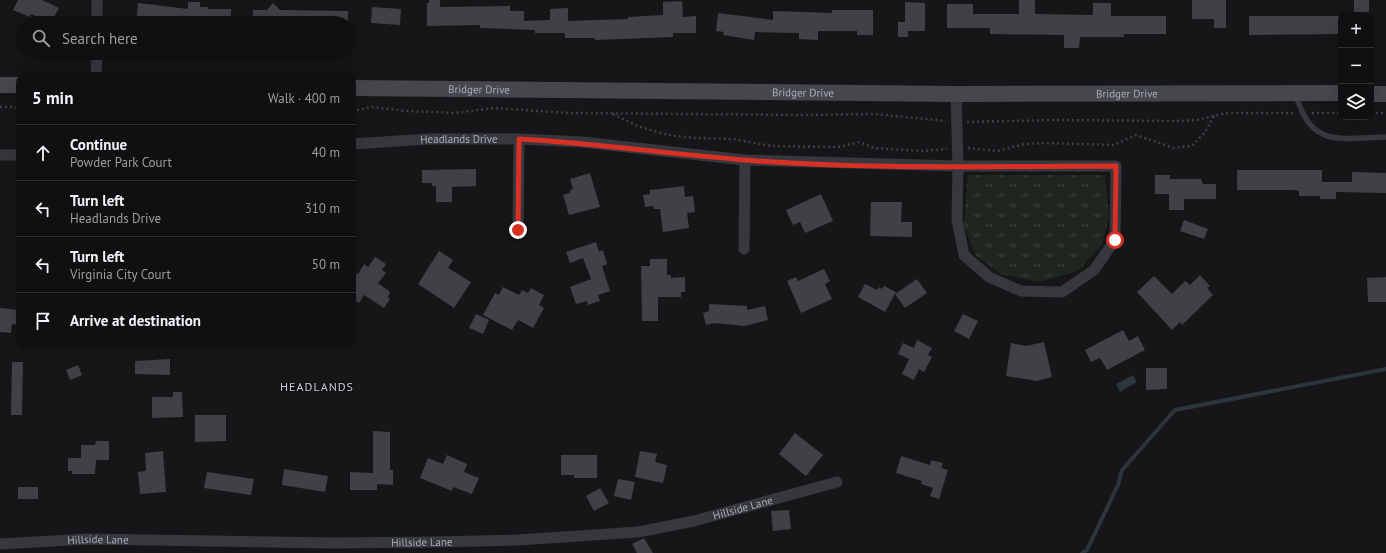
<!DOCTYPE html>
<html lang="en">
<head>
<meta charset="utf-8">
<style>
	:root { --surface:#101012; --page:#19191b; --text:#f1f3f6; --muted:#9c9d9f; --line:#303032 }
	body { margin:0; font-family:"PT Sans",sans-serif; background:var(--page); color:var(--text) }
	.controls { position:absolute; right:12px; top:12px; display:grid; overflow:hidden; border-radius:8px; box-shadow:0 4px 16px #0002 }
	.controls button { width:36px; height:36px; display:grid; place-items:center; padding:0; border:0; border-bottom:1px solid var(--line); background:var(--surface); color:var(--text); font:20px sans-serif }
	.stop { position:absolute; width:12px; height:12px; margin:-9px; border:3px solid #d93025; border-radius:50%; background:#fff }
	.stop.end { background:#d93025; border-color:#fff; box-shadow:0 1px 4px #0008 }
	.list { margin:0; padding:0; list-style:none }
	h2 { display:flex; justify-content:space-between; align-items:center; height:52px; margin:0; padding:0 16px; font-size:17px }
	h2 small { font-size:13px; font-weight:400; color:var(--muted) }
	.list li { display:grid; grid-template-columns:26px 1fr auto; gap:12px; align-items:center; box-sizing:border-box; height:56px; padding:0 16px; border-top:1px solid var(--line) }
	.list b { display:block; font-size:15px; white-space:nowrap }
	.list p { margin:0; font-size:13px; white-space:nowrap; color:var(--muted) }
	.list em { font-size:13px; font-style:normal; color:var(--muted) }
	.icon { flex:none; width:22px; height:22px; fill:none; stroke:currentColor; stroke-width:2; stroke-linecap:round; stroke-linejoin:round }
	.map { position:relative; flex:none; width:1386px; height:553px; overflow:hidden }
	.search { position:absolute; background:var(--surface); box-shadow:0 4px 16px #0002; left:16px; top:16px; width:340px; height:44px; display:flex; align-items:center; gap:10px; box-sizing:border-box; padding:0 14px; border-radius:22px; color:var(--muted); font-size:15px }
	.panel { position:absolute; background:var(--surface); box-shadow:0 4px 16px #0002; left:16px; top:72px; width:340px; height:276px; border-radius:12px }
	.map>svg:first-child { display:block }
	.grass { fill:url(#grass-tufts) }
	.water { fill:#2c353c }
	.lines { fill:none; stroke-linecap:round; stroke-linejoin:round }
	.stream { stroke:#2c353c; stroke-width:4 }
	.building { fill:#404145 }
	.path { stroke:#3d3f44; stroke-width:2.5; stroke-dasharray:2 3; stroke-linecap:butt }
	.service { stroke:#37383d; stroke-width:5.5 }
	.minor { stroke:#37383d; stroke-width:11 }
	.secondary { stroke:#45474d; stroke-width:16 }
	.route { stroke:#d93025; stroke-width:5 }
	.labels { text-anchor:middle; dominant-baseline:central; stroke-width:3; stroke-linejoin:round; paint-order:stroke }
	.street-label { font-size:11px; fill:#a8adb8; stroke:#111113 }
	.neighbourhood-label { font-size:12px; letter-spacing:1px; fill:#c9ccd4; stroke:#111113 }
</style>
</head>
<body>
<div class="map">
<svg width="1386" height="553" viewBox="0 0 1386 553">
	<defs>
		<pattern id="grass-tufts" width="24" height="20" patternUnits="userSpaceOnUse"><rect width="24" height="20" fill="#1e261f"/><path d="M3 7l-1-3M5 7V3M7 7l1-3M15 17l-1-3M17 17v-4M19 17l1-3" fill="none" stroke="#3c433d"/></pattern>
	</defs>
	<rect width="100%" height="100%" fill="#161618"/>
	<polygon class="grass" points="968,175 1105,175 1109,217 1102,245 1078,271 1038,282 1001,274 975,255 964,225"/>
	<polygon class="water" points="1133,375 1137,382 1120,392 1116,384"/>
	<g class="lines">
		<polyline class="stream" points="1082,553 1087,550 1118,485 1122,470 1175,410 1386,369"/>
	</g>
	<g class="building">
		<polygon points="18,0 42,0 59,8 51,23 31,14 30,17 13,10"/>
		<polygon points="429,0 440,0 440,7 510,6 510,11 524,11 524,21 550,20 550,9 568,8 568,21 628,19 628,17 663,15 663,2 682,1 683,17 696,16 696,33 673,33 673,37 595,40 595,38 565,38 565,33 535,33 535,30 480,28 480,25 427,26 427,3 429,3"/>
		<polygon points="1019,0 1035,0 1035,14 1093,15 1093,3 1111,3 1111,16 1166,16 1166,34 1124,34 1124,37 1080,37 1079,48 1064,48 1064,35 990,34 990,28 947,28 947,4 973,4 973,14 1019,14"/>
		<polygon points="1192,0 1226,0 1226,28 1214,28 1214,19 1192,19"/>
		<rect x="1354" y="0" width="15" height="15"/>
		<polygon points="188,2 200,2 200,7 208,7 208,9 231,9 231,23 136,23 138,3 188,9"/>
		<polygon points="905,2 925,3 925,31 908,31 908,37 898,37 898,22 905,22"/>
		<polygon points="273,3 280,10 348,11 348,23 253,23 253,10 267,10"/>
		<polygon points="372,7 401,9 400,25 371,23"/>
		<polygon points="832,10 873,10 873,35 857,35 857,31 818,31 818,40 799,39 799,33 755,32 754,40 723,35 724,32 716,31 718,13 773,20 773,11 832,13"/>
		<polygon points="1249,16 1341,16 1341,34 1249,35"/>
		<polygon points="476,169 476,186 452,187 452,202 436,202 436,186 432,186 432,183 422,183 422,170"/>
		<polygon points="1237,170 1322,170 1322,182 1352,182 1352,172 1386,173 1386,193 1336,192 1336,199 1320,199 1320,196 1299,196 1299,191 1293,190 1237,190"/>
		<polygon points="590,173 600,207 569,215 563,195 570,193 570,190 573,189 570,179"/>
		<polygon points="1155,175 1170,175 1170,179 1201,179 1203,184 1216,184 1216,199 1184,199 1184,210 1169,210 1169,194 1155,194"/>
		<polygon points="684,186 685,197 693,196 695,212 687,213 689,228 663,232 660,209 654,209 653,206 645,207 643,195 650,194 650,190"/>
		<polygon points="821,194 833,221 805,233 800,222 793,225 786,210"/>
		<polygon points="871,202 902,202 901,222 912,222 912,237 870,236"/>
		<polygon points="1184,220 1208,229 1204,239 1180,231"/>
		<polygon points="596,242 599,252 603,250 607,264 602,266 610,291 598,295 600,301 588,305 587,301 576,304 570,287 591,279 583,258 570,263 566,252"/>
		<polygon points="439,251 453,260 448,268 471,282 454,308 418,284"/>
		<polygon points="375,257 386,264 382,270 386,273 378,283 390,292 388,297 390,299 384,308 364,295 359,303 352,299 352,270 358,274 364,264 368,267"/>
		<polygon points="650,259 667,259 667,275 671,275 671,278 685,277 685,292 681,292 681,297 658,297 658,321 642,321 641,266 650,266"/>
		<polygon points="824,269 830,281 825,284 832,299 801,313 787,281 796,277 798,281"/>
		<polygon points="1200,275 1210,286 1207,288 1213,295 1182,325 1180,322 1172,330 1137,292 1154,276 1172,294 1185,281 1190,285"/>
		<polygon points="1386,277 1386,302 1368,302 1367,278"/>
		<polygon points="917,279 927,293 905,308 895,294"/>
		<polygon points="865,284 877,290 879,287 882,289 884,286 896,292 885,312 858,297"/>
		<polygon points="503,287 519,295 522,290 528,293 531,288 544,295 539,305 544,308 533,328 518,320 512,330 483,315 495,293 499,295"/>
		<polygon points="709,304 747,306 747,310 765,306 768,320 745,326 714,323 706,325 703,313 709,311"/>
		<polygon points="0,308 20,310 20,325 12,324 11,333 0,332"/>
		<polygon points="476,314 489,320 483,334 469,328"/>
		<polygon points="963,314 978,321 969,339 954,331"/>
		<polygon points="1123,330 1129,341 1138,336 1145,350 1107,370 1100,358 1091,362 1085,350"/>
		<polygon points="917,340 932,348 928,355 932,357 924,372 919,369 914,380 902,374 909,359 898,354 903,343 914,348"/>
		<polygon points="1044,342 1052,377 1037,381 1006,376 1011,343 1026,346"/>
		<polygon points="170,359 170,375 135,374 135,361"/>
		<polygon points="12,362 23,362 22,415 11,415"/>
		<polygon points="78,365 82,375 70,380 66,370"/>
		<polygon points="1146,368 1167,368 1167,389 1146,390"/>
		<polygon points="173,392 182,392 183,417 152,418 152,397 173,397"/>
		<polygon points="195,415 226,415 226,441 195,442"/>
		<polygon points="373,431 390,432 390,470 393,470 393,485 377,484 377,490 350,490 350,472 373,473"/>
		<polygon points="795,433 823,455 806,476 779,454"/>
		<polygon points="96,441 109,441 109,460 96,460 95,474 72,474 72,471 68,471 68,458 81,458 81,445 95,445"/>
		<polygon points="163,451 166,492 140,494 138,472 146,471 145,453"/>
		<polygon points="640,451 657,454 655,462 667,465 663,483 635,477"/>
		<polygon points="447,455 467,464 464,472 479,478 472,494 453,487 452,491 420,478 428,458 443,464"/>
		<polygon points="561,455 597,455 597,478 574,478 574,475 561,475"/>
		<polygon points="901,456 930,465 931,460 943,463 941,468 948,470 939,499 930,496 933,488 921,484 922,481 896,473"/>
		<polygon points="284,469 328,476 325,492 282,485"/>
		<polygon points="207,472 254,479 251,495 204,488"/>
		<polygon points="618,479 635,482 631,500 614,496"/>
		<rect x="18" y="487" width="20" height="12"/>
		<polygon points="600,488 609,503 594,511 586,496"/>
		<polygon points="789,510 791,529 773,531 771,511"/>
		<polygon points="644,538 653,553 637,553 632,544"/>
	</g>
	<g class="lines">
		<g class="path">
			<polyline points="0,107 13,107 20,109"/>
			<polyline points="352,111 372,107 406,111 455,113 495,108 568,113 808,115 874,114 946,121"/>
			<polyline points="1312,113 1341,113"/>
			<polyline points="1371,113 1386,113"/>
			<polyline points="613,114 637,126 668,135 692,138 733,139 771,146 838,147 860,142 874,148 922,151 947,149"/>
			<polyline points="967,122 1056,120 1177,121 1197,120 1226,113 1295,113"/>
			<polyline points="968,148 998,151 1025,144 1042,143 1114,145 1136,135 1174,148 1192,146 1205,132 1214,116"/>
		</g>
		<path class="service" d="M1296,95C1311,149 1341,138 1386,137"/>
		<g class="minor">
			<polyline points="97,23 97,0"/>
			<polyline points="96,76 97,53"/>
			<path id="s1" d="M352,144L429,139H519L582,142L745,160L958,166H1116L1115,240L1094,270L1062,292L1021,291L989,277L964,255L957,220L958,166L956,94"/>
			<polyline points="0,155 20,155"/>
			<polyline points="518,230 519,139"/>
			<polyline points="744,249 745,160"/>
			<path id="s2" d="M0,544L88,539L334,543L434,542L518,540L638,532L694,521L837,482"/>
		</g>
		<g class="secondary">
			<polyline points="0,85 20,85"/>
			<path id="s3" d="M352,88L956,94L1341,93"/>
			<polyline points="1371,94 1386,94"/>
		</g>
	</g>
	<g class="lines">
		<path class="route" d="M518,230L519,139C594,143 669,154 745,160C868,170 993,166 1116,166L1115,240"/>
	</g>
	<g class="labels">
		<g class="street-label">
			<text stroke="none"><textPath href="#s3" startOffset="127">Bridger Drive</textPath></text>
			<text stroke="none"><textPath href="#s3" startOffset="451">Bridger Drive</textPath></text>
			<text stroke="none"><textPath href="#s3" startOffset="775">Bridger Drive</textPath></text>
			<text stroke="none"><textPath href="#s1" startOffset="107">Headlands Drive</textPath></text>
			<text stroke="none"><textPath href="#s2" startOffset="746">Hillside Lane</textPath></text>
			<text stroke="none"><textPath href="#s2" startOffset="98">Hillside Lane</textPath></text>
			<text stroke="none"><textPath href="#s2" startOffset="422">Hillside Lane</textPath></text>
		</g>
		<g class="neighbourhood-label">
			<text x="317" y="386">HEADLANDS</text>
		</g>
	</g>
</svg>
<div class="controls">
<button>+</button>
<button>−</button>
<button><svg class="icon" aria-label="layers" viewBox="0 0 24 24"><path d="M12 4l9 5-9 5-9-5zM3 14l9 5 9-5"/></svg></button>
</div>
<div class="stop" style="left:1115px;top:240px"></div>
<div class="stop end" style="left:518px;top:230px"></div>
<div class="search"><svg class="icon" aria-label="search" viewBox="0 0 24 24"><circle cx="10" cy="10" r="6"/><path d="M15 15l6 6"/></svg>Search here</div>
<section class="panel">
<h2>5 min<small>Walk · 400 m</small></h2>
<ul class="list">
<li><svg class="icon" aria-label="ahead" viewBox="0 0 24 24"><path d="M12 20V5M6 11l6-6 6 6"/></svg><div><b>Continue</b><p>Powder Park Court</p></div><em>40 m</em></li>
<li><svg class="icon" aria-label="left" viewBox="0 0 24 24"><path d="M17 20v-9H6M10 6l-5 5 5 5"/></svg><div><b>Turn left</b><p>Headlands Drive</p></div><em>310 m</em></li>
<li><svg class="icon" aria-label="left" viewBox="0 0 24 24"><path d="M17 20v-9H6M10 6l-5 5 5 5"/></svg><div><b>Turn left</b><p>Virginia City Court</p></div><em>50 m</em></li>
<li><svg class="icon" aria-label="arrive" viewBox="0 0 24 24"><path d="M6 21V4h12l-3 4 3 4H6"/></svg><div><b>Arrive at destination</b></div></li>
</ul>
</section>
</div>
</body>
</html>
